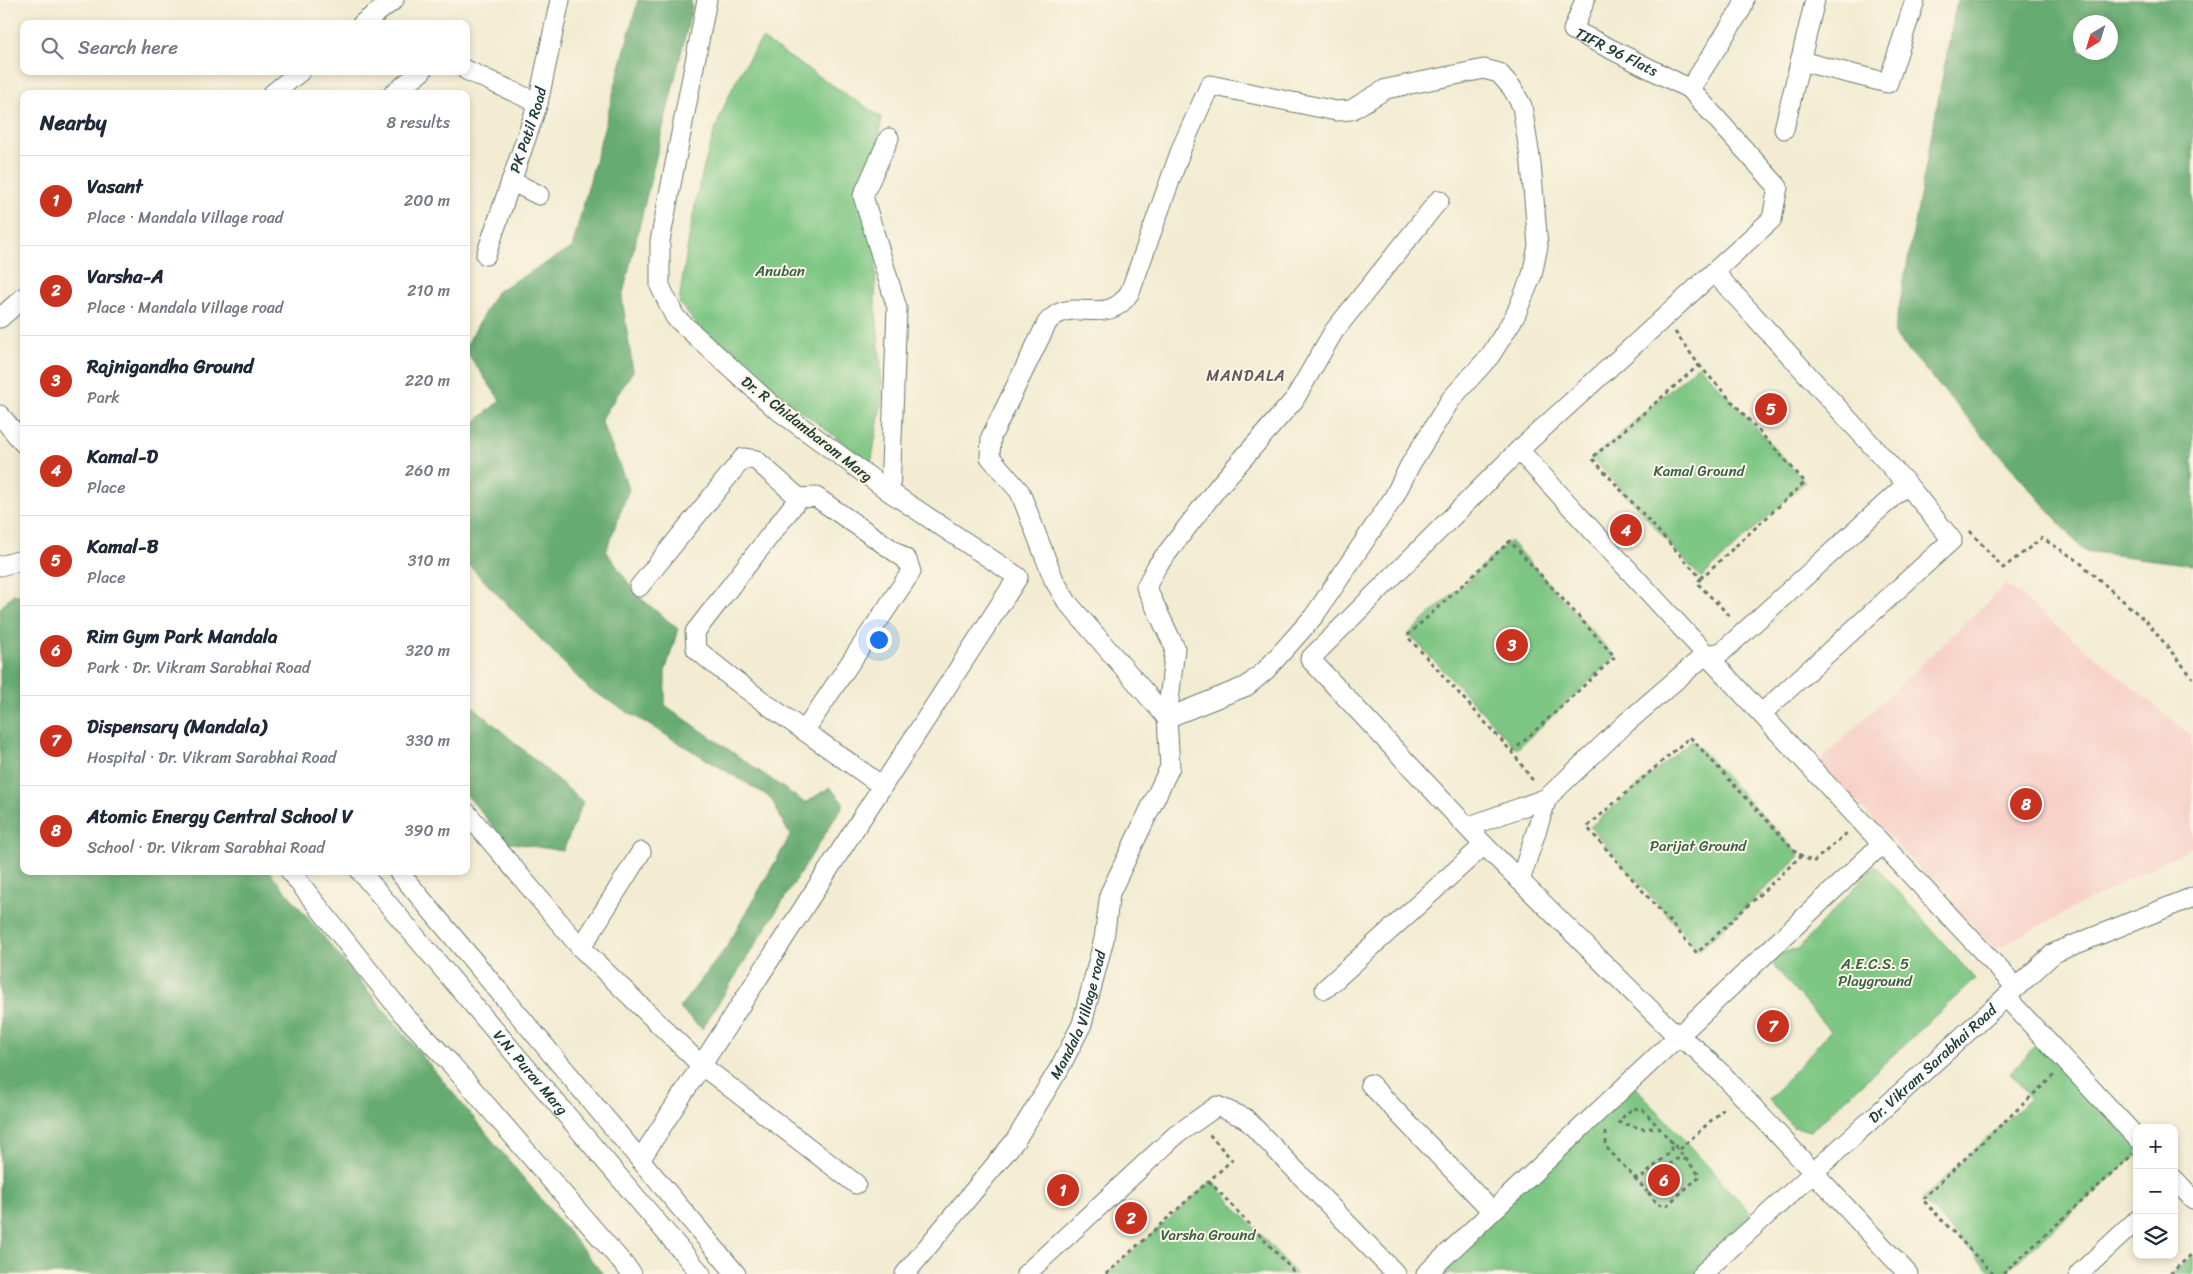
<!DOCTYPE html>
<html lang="en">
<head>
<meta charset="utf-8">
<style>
	:root { --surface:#fff; --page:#f6f6f7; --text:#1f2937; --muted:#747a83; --line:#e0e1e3; --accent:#c8321e }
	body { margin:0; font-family:Sriracha,sans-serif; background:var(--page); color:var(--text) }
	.controls { position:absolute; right:15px; bottom:15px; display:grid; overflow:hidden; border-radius:10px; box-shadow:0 2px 8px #0003 }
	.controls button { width:45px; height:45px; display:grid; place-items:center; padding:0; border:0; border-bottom:1px solid var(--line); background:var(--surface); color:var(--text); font:25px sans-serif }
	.compass { position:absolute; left:2073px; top:15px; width:45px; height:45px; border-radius:50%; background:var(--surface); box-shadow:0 2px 8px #0003; rotate:218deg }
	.you { position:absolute; left:878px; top:639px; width:18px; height:18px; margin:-12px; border:4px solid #fff; border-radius:50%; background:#1a73e8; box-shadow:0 0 0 8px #1a73e833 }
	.badge { display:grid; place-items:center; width:32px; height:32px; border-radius:50%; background:var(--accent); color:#fff; font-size:16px; font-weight:700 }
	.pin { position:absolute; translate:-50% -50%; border:2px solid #fff; box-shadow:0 1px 5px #0006 }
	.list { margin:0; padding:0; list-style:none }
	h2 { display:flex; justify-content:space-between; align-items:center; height:65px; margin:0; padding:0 20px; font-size:21px }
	h2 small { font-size:16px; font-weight:400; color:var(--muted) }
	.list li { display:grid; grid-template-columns:32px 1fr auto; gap:15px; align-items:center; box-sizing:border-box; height:90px; padding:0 20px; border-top:1px solid var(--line) }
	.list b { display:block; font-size:19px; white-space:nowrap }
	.list p { margin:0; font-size:16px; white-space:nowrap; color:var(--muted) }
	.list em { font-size:16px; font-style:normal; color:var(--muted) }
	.icon { flex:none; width:28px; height:28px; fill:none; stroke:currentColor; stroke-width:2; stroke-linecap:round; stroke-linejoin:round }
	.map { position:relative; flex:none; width:2193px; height:1274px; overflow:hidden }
	.search { position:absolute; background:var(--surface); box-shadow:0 2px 8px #0003; left:20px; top:20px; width:450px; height:55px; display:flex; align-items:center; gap:12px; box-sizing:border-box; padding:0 18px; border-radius:10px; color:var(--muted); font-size:19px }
	.panel { position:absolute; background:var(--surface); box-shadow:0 2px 8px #0003; left:20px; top:90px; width:450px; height:785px; border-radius:10px }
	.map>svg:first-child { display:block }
	.built { fill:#f7d1c8 }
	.green { fill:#7dc683; stroke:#4e825c }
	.forest { fill:#66ab71; stroke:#427452; fill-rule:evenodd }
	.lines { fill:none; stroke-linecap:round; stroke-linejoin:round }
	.minor-casing { stroke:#697a6c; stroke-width:21 }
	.path { stroke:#697a6c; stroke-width:3; stroke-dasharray:4 4; stroke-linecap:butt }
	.minor { stroke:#fff; stroke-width:19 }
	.labels { text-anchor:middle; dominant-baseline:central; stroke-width:4; stroke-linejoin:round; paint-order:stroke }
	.street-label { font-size:15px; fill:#1f3d34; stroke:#fcf5e5 }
	.park-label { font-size:15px; fill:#365f48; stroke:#fcf5e5 }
	.neighbourhood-label { font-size:16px; letter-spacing:1px; fill:#5f595b; stroke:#fcf5e5 }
</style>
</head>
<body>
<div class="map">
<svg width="2193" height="1274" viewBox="0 0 2193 1274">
	<rect width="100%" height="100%" fill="#fcf5e5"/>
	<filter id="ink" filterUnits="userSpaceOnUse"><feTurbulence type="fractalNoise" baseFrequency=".02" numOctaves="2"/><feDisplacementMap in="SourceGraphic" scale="10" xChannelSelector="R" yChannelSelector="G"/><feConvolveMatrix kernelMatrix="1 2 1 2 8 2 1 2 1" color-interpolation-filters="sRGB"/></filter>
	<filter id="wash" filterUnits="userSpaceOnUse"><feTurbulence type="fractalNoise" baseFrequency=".0096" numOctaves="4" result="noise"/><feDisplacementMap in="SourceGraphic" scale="20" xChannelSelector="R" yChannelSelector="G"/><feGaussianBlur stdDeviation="1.12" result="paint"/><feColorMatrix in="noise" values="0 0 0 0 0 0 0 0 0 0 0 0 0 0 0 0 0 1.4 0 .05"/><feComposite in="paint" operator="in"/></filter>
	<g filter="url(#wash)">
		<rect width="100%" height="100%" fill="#f3ecd3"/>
		<polygon class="built" points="2006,584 2192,736 2193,846 1995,949 1819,762"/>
		<g class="green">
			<path d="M762,39L881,117L875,300L883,393L871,464L796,407L704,333L679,303C692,213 706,114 762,39Z"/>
			<polygon points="1699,365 1805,482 1701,578 1592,458"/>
			<polygon points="1510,541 1615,657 1517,749 1409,634"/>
			<polygon points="1692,740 1800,856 1699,951 1590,827"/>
			<polygon points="1875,865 1975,979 1811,1131 1794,1127 1769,1100 1830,1031 1770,961 1779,953 1798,949"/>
			<polygon points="2040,1042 2137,1147 2137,1155 2003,1274 1993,1274 1922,1199 2030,1098 2010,1072"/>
			<polygon points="1632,1083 1757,1220 1697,1274 1433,1274"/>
			<polygon points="1212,1181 1296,1274 1107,1274"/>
			<polygon points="2193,1256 2193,1274 2173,1274"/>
		</g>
		<g class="forest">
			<polygon points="638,0 691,0 692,8 622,298 633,371 601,420 629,489 606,551 637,595 678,629 665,672 665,705 805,803 830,787 844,804 702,1029 679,1008 726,948 790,836 771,798 589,689 466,562 466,430 500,400 466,351 466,346 496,292 572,248"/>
			<path d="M1957,0H2193V565L2084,551L1894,334ZM2110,22V52H2080V22Z"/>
			<polygon points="13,594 24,596 24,871 269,871 603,1274 0,1274 0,608"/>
			<polygon points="466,700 583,802 563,851 506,842 466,794"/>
		</g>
	</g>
	<g filter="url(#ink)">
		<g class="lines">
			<g class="minor-casing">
				<g id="minor">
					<path id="s1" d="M1585,0L1573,30L1690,89"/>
					<polyline points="1744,0 1742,8 1690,89 1778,187 1772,219 1519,450 1310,659 1484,845 1677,1036 1696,1049 1722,1074 1908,1274"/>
					<polyline points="362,24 394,0"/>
					<polyline points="1800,61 1888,83 1915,0"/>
					<path d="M1484,69L1499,73L1512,88L1522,106L1531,164L1538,246L1532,275L1515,316L1490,356L1451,399L1410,465L1394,497L1314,616L1266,670L1247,686L1167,718L1067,602L1054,580L1020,492L990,457L991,437L1047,323C1071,293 1107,330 1130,292L1182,147L1210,85L1336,111L1351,110L1386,89Z"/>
					<polyline points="466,70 538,103"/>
					<polyline points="272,94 301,71"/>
					<polyline points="393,94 422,71"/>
					<polyline points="1784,129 1815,0"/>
					<polyline points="889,138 863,196 897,308 890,492"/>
					<polyline points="511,181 539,195"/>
					<path id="s2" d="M486,255L538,103L560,0"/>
					<polyline points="1714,272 1907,484 1952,540 1762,713"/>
					<polyline points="0,318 24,297"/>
					<polyline points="0,415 24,444"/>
					<path d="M1519,450C1683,631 1849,809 2016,987"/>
					<polyline points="0,566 18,561 24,564"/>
					<polyline points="639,587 743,458 756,460 799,498"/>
					<path d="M805,730L911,572L907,560L816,497L799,498L695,632L696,649C755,699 820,741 882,786"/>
					<polyline points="466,812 581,948"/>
					<polyline points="1467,827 1547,798"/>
					<polyline points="641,852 581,948 701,1065 856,1184"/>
					<polyline points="290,871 403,1014 451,1064 632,1274"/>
					<path id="s3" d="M360,871L701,1274"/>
					<polyline points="398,871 736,1274"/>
					<polyline points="1520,881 1547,798 1625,724 1705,655 1722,652 1907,484"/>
					<polyline points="1325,989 1484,845"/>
					<polyline points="2006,997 2137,1138"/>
					<polyline points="1370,1084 1492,1211"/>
					<polyline points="640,1160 1018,577 890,492 775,408 675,317 660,286 660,241 707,0"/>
					<polyline points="2174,1179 2193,1199"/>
					<path id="s4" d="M905,1274L1015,1141L1059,1069L1082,1024L1104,939L1110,893L1170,767L1167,718L1175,648L1146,587L1157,566L1218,487L1294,400L1334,331L1439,200"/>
					<polyline points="1026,1274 1176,1135 1217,1106 1245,1118 1396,1274"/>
					<polyline points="1426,1274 1882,844"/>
					<path id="s5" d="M1702,1274L2054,953L2193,897"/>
					<polyline points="2079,1274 2137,1220"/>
				</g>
			</g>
			<g class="path">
				<polyline points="1675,332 1699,365 1592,458 1701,578 1805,482 1699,365"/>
				<polyline points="1970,531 2003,568 2042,538 2077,560 2148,623 2193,678"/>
				<polyline points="1701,578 1697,583 1732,618"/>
				<polyline points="1512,752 1615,657 1510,541 1407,636 1512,752 1534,782"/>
				<polyline points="1802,855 1697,953 1587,827 1690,737 1797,853 1813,862 1847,833"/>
				<polyline points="1622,1118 1633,1108 1643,1110 1679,1150 1727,1106"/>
				<polyline points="1618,1122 1644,1129 1657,1127"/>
				<polyline points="1606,1132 1606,1147 1635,1178 1644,1176 1671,1151 1671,1141 1700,1176 1666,1206 1657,1204 1648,1192 1650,1183 1676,1159 1686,1159"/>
				<polyline points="1635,1178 1647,1192"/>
				<polyline points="1209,1181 1296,1274"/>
				<polyline points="1106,1274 1232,1160 1209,1134"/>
				<polyline points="1993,1274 1922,1199 2054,1075"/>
				<polyline points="2003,1274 2133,1154"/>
				<polyline points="2170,1274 2193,1253"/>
			</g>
			<use href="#minor" class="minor"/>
		</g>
	</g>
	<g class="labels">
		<g class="street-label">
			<text stroke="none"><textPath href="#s1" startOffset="81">TIFR 96 Flats</textPath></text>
			<text stroke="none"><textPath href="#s2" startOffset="132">PK Patil Road</textPath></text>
			<text transform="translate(807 429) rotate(38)">Dr. R Chidambaram Marg</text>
			<text stroke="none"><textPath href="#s4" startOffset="315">Mandala Village road</textPath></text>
			<text stroke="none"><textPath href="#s5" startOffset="312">Dr. Vikram Sarabhai Road</textPath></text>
			<text stroke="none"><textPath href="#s3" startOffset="264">V.N. Purav Marg</textPath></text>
		</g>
		<g class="park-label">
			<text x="780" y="271">Anuban</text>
			<text x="1699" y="471">Kamal Ground</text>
			<text x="1698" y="846">Parijat Ground</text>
			<text x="1875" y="964">A.E.C.S. 5<tspan x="1875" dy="17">Playground</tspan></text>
			<text x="1208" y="1235">Varsha Ground</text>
		</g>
		<g class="neighbourhood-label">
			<text x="1246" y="375">MANDALA</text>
		</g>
	</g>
</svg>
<div class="controls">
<button>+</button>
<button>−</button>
<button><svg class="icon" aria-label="layers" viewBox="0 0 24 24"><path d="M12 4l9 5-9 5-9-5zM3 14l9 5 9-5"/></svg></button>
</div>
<svg class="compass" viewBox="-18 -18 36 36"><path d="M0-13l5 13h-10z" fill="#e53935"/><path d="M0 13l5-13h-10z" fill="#747a83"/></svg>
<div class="you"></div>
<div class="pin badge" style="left:1063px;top:1190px">1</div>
<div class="pin badge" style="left:1131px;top:1218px">2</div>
<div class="pin badge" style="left:1512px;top:645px">3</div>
<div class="pin badge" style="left:1626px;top:530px">4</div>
<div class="pin badge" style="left:1771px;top:409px">5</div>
<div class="pin badge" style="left:1664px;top:1180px">6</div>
<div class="pin badge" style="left:1773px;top:1026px">7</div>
<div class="pin badge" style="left:2026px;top:804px">8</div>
<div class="search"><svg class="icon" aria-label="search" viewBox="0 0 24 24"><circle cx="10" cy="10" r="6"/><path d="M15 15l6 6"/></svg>Search here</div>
<section class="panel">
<h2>Nearby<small>8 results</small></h2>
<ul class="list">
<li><span class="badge">1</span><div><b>Vasant</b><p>Place · Mandala Village road</p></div><em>200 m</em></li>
<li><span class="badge">2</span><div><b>Varsha-A</b><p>Place · Mandala Village road</p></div><em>210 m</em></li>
<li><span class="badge">3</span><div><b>Rajnigandha Ground</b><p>Park</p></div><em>220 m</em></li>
<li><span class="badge">4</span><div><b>Kamal-D</b><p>Place</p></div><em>260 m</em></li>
<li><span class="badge">5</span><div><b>Kamal-B</b><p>Place</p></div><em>310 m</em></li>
<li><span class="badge">6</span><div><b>Rim Gym Park Mandala</b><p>Park · Dr. Vikram Sarabhai Road</p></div><em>320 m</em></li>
<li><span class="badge">7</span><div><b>Dispensary (Mandala)</b><p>Hospital · Dr. Vikram Sarabhai Road</p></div><em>330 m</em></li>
<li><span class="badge">8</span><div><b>Atomic Energy Central School V</b><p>School · Dr. Vikram Sarabhai Road</p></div><em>390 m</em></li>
</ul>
</section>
</div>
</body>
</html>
